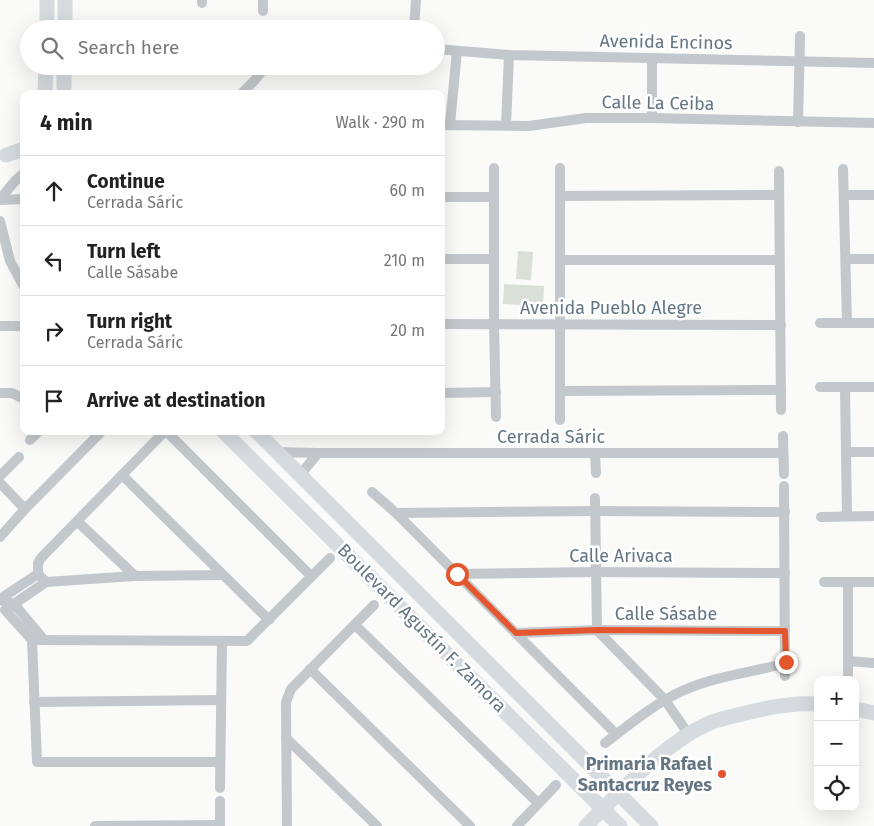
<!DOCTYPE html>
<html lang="en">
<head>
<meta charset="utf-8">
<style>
	:root { --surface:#fff; --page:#f6f6f6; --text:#222; --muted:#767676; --line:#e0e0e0 }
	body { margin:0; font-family:"Fira Sans",sans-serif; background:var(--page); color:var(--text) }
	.controls { position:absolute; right:15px; bottom:15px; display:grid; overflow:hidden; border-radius:10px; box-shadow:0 5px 20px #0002 }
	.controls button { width:45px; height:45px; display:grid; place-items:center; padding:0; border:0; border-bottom:1px solid var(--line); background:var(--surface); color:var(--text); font:25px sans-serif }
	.stop { position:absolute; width:15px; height:15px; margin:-11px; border:4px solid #e4572e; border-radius:50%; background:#fff }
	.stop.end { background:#e4572e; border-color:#fff; box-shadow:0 1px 5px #0008 }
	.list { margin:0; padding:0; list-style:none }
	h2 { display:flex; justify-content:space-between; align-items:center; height:65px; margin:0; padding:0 20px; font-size:21px }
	h2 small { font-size:16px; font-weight:400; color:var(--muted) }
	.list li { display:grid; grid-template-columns:32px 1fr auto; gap:15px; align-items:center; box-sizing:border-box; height:70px; padding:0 20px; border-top:1px solid var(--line) }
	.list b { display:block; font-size:19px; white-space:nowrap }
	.list p { margin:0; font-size:16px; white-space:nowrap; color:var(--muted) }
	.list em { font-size:16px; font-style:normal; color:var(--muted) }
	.icon { flex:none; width:28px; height:28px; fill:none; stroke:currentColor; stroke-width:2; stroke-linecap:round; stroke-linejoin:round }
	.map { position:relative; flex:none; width:874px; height:826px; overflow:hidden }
	.search { position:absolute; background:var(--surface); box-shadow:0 5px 20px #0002; left:20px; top:20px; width:425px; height:55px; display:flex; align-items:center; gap:12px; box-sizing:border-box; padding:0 18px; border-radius:28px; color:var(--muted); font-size:19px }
	.panel { position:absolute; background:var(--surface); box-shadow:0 5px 20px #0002; left:20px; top:90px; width:425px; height:345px; border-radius:10px }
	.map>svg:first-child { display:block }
	.green { fill:#dadfd7 }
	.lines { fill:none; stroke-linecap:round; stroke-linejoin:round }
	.street { stroke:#c3c8cc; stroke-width:10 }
	.secondary { stroke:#d6dbdf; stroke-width:15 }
	.route { stroke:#e4572e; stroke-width:6 }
	.poi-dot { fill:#e4572e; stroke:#fff; stroke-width:2 }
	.labels { text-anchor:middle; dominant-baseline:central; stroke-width:5; stroke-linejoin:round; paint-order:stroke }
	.street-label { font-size:18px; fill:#657683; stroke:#fff }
	.poi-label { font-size:18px; font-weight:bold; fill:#657683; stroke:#fff; text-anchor:end }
</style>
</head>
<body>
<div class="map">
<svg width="874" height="826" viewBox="0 0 874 826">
	<rect width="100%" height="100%" fill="#fafaf8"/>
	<g class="green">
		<polygon points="518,251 533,252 531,280 516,279"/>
		<polygon points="504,284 544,286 543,306 503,304"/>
	</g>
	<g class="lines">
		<g class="street">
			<polyline points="202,3 202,0"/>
			<polyline points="263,11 263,0"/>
			<polyline points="414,29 416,0"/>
			<polyline points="436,49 509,55 874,63"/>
			<polyline points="652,58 652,118"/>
			<polyline points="241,94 254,81 266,66"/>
			<polyline points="798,122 800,36"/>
			<polyline points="450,124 457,51"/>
			<polyline points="441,125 529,126 586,118 652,118 874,123"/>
			<polyline points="506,125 509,55"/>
			<polyline points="494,168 494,324 496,417"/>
			<polyline points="560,168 560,420"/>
			<polyline points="843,169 847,323"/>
			<polyline points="779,171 781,410"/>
			<polyline points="844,195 874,195"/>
			<polyline points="560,196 779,195"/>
			<polyline points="441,197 493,197"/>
			<polyline points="0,199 15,181 24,173"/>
			<polyline points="0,200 24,199"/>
			<polyline points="0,221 10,261 24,287"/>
			<polyline points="441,259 494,259"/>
			<polyline points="846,259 874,259"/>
			<polyline points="560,260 779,260"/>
			<polyline points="820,323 874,323"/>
			<polyline points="441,324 781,325"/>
			<polyline points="0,326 24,326"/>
			<polyline points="820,387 874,387"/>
			<polyline points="845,388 847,516"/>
			<polyline points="560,391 781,390"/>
			<polyline points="0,393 12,393 24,399"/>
			<polyline points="441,393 496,392"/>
			<polyline points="165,431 41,558 38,563 38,574 46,582 135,576 222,575"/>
			<polyline points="166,431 311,576"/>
			<polyline points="783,436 784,474"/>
			<polyline points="30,440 39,431"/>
			<polyline points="277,452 318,453 783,453"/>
			<polyline points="846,452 874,452"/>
			<polyline points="595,454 596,473"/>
			<polyline points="122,475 267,618 270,619"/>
			<polyline points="300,475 318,453"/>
			<polyline points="0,476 19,457"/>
			<polyline points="0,483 25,509"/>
			<polyline points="784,486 785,676"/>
			<polyline points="372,492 396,513 616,734"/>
			<polyline points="595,498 597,630 665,700 689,735"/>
			<polyline points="396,513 595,511 785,512"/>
			<polyline points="821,517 874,516"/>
			<polyline points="78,522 135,576"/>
			<polyline points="0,537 25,509 102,431"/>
			<polyline points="457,574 595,572 785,573"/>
			<polyline points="824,582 874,582"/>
			<polyline points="0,599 38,574"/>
			<polyline points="0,600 14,604 44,640"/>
			<polyline points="8,608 46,582"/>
			<polyline points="5,610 32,640 37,762 220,762"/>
			<polyline points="355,625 538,803"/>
			<polyline points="516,633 597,630 785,631"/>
			<polyline points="32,640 247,641 330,558"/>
			<polyline points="848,661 874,663"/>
			<polyline points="310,669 470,826"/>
			<polyline points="848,680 848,582"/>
			<polyline points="34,702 221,700"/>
			<polyline points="286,738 377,826"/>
			<path d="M605,743C630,724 654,704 682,691C713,677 746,673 779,665L786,662"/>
			<polyline points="220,788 222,641"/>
			<polyline points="220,801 220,826"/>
			<polyline points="95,826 220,825"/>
			<polyline points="287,826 286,702 291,689 374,605"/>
			<polyline points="517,826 556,785"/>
		</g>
		<g class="secondary">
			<polyline points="47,29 47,0"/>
			<polyline points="65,29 65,0"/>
			<polyline points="45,94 46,66"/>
			<polyline points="64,94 64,66"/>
			<polyline points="6,155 24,149"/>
			<polyline points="223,431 620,826"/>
			<polyline points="256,431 651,826"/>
			<polyline points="855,709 874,713"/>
			<path d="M586,826C621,791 666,741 712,722C723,718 735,716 746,713C769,707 793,703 818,704"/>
		</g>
	</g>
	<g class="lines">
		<polyline class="route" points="457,574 516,633 597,630 785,631 786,662"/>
	</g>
	<circle class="poi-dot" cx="722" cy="774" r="5"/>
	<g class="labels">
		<g class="street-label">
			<text transform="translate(666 42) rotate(1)">Avenida Encinos</text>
			<text transform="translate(658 103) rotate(1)">Calle La Ceiba</text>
			<text x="611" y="308">Avenida Pueblo Alegre</text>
			<text x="551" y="437">Cerrada Sáric</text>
			<text x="621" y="556">Calle Arivaca</text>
			<text x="666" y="614">Calle Sásabe</text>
			<text transform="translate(422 628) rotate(45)">Boulevard Agustín F. Zamora</text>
		</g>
		<g class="poi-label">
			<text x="712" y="764">Primaria Rafael<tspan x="712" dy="21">Santacruz Reyes</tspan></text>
		</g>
	</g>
</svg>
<div class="controls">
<button>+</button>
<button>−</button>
<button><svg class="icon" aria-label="locate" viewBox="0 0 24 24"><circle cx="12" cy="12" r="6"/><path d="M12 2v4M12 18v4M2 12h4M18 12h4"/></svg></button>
</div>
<div class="stop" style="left:457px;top:574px"></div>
<div class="stop end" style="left:786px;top:662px"></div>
<div class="search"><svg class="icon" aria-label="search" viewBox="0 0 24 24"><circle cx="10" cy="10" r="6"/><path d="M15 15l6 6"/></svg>Search here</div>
<section class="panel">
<h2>4 min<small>Walk · 290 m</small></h2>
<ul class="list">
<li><svg class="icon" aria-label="ahead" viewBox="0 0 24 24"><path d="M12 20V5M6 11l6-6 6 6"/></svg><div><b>Continue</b><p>Cerrada Sáric</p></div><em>60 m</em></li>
<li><svg class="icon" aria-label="left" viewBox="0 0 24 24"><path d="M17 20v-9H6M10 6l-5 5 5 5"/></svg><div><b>Turn left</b><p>Calle Sásabe</p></div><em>210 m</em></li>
<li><svg class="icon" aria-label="right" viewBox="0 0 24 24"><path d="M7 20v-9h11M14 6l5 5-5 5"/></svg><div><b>Turn right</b><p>Cerrada Sáric</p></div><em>20 m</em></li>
<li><svg class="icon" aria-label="arrive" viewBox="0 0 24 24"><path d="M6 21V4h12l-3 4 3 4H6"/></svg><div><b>Arrive at destination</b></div></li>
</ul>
</section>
</div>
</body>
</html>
